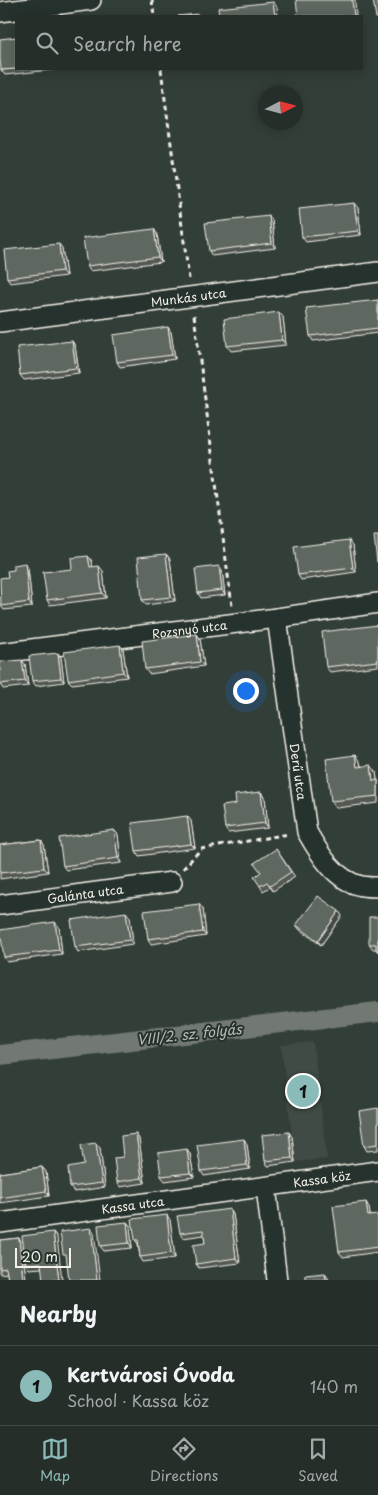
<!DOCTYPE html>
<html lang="en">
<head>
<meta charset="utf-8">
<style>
	:root { --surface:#262e2a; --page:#323a36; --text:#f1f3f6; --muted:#a4a8a8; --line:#424a47; --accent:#8bbbb9 }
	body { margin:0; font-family:"Playpen Sans",sans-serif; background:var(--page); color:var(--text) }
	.compass { position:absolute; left:258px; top:85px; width:45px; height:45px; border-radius:50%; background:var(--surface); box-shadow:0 2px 12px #0003; rotate:84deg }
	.scale { position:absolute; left:15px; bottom:12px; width:56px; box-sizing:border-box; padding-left:5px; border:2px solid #f4f1e8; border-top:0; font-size:14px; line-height:18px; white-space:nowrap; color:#f4f1e8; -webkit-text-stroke:4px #26332d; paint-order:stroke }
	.you { position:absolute; left:245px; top:690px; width:18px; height:18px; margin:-12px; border:4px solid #fff; border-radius:50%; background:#1a73e8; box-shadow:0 0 0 8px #1a73e833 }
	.badge { display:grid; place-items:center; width:32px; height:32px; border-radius:50%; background:var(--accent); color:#111; font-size:16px; font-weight:700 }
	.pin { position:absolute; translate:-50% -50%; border:2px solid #fff; box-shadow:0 1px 5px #0006 }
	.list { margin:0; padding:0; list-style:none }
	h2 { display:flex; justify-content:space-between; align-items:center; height:65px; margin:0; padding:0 20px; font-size:21px }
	h2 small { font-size:16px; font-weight:400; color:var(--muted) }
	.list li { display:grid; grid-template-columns:32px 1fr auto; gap:15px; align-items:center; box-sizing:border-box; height:80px; padding:0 20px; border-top:1px solid var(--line) }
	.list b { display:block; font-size:19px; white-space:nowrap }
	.list p { margin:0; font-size:16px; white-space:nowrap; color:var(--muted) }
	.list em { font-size:16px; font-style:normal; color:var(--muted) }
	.icon { flex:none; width:28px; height:28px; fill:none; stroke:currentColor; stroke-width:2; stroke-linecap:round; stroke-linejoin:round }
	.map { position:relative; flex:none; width:378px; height:1280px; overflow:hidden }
	.search { position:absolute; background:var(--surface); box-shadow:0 2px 12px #0003; left:15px; right:15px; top:15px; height:55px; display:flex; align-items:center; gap:12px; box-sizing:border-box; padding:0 18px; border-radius:0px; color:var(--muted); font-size:19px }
	.sheet { height:145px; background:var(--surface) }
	nav { display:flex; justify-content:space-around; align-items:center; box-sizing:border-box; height:70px; border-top:1px solid var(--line); background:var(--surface); font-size:14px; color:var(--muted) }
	nav a { display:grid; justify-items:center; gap:2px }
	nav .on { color:var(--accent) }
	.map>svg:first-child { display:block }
	.built { fill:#404b44 }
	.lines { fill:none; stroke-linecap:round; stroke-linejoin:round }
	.canal { stroke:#727972; stroke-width:20 }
	.street-casing { stroke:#f4f1e8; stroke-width:22 }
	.path { stroke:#f4f1e8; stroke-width:3; stroke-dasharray:5 4; stroke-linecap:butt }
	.street { stroke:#26332d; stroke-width:19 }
	.wall { fill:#525953; stroke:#f4f1e8 }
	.shaded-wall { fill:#424944; stroke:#f4f1e8 }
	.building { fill:#5f6861; stroke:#f4f1e8 }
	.labels { text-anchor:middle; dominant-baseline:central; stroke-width:4; stroke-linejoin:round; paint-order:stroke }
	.street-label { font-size:12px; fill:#f4f1e8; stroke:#26332d }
	.water-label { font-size:14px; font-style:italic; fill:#babbb3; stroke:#26332d }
</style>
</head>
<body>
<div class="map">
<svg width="378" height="1280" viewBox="0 0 378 1280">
	<rect width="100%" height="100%" fill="#323e38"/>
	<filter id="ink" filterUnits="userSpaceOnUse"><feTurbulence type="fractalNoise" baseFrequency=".02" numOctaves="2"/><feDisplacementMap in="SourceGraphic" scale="10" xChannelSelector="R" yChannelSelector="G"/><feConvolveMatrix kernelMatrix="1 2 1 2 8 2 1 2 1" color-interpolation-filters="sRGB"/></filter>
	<g filter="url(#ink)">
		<polygon class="built" points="313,1042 327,1159 295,1162 281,1045"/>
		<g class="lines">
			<polyline class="canal" points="0,1055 378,1012"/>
			<g class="street-casing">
				<g id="street">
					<polyline points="0,12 91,0"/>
					<path id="s1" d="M0,322L378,272"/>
					<path id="s2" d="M277,618L307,832C319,853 335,881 362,886C367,887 373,887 378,887"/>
					<path id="s3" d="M0,653L277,618L378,603"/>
					<path id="s4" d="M0,905L172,882"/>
					<polyline points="266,1187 277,1280"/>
					<path id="s5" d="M0,1223L378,1171"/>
				</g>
			</g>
			<g class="path">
				<polyline points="152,0 154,16"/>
				<polyline points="161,69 189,279"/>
				<polyline points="194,315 232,606"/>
				<polyline points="183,869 201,849 289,834"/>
			</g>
			<use href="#street" class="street"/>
		</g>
		<g class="wall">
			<polygon points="16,69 60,69 5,75 1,70"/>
			<polygon points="358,208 361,235 306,242 302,237"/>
			<polygon points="272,220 275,248 212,256 209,251"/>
			<polygon points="154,229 157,234 161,262 90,271 87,266"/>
			<polygon points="62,248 66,276 10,283 7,278"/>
			<polygon points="378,300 378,333 313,341 310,336"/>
			<polygon points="283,317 286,345 231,351 227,346"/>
			<polygon points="171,332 175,359 120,367 117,362"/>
			<polygon points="72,341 75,346 79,373 24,380 20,375"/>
			<polygon points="353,545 356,572 301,580 298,575"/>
			<polygon points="166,554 170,559 175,601 146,605 142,600"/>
			<polygon points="92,561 92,567 103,571 106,598 50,605 47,600 72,569"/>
			<polygon points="28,568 32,607 4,610 1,606 8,577"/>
			<polygon points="222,571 225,595 201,598 198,593"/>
			<polygon points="378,625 378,666 330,672 326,667"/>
			<polygon points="197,634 200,639 204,666 149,674 145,669"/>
			<polygon points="123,649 127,677 72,684 68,680"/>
			<polygon points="58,653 61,658 64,682 36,686 32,681"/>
			<polygon points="25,664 28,686 3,689 0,684"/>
			<polygon points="360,762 361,766 376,772 377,780 378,780 378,803 336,808 331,801"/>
			<polygon points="261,792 265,797 268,828 228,833 225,828 236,804"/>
			<polygon points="187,816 191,821 195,848 139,856 136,851"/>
			<polygon points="114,830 118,835 121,863 66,870 63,866"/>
			<polygon points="41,840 44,845 48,872 0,879 0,845"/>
			<polygon points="276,849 295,877 273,891 270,887 263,891 260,886 261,872"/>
			<polygon points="203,909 206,936 151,944 148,939"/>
			<polygon points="342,916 321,945 300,930 296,925"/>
			<polygon points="130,917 133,944 78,952 75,947"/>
			<polygon points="378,917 378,952 376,949 373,949 369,944"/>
			<polygon points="59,927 62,954 7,962 4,957"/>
			<polygon points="378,1108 378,1150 367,1151 364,1146"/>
			<polygon points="136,1134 139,1139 145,1183 120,1187 117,1182"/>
			<polygon points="292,1137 295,1162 268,1166 265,1161"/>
			<polygon points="247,1144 250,1169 204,1176 201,1171"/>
			<polygon points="100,1148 105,1187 74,1192 70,1187 84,1165"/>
			<polygon points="187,1149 190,1154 194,1177 165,1181 161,1176"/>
			<polygon points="42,1167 46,1172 49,1196 0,1203 0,1173"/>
			<polygon points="369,1207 370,1216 378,1215 378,1252 343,1257 339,1252"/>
			<polygon points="233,1214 240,1263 199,1268 196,1264 205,1243 204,1235 183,1238 180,1233"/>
			<polygon points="170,1220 175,1258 143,1262 140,1257 138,1244 135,1240"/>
			<polygon points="127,1222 130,1226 132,1248 104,1251 100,1246"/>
			<polygon points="53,1232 57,1237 41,1268 29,1269 26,1264"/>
			<polygon points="19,1238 22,1243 26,1280 8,1280 7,1273 0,1274 0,1240"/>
		</g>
		<g class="shaded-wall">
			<polygon points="352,0 355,0 356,16 354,16"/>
			<polygon points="273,2 277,7 278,16 275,16"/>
			<polygon points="354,203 358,208 361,235 358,231"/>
			<polygon points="269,216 272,220 275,248 272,243"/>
			<polygon points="154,229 157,234 161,262 158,257"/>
			<polygon points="59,244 62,248 66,276 62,271"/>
			<polygon points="279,312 283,317 286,345 282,340"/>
			<polygon points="168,327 171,332 175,359 172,355"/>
			<polygon points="72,341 75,346 79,373 76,368"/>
			<polygon points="349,540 353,545 356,572 353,568"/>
			<polygon points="166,554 170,559 175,601 171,597"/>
			<polygon points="88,556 92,561 93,572 90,567"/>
			<polygon points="25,563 28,568 32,607 29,602"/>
			<polygon points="99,566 103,571 106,598 102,593"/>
			<polygon points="219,566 222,571 225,595 222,590"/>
			<polygon points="197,634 200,639 204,666 200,662"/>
			<polygon points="120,645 123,649 127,677 123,672"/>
			<polygon points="58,653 61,658 64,682 61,678"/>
			<polygon points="22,660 25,664 28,686 25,681"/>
			<polygon points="355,755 360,762 362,773 357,767"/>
			<polygon points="371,765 376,772 378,788 373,781"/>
			<polygon points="261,792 265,797 268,828 265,823"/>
			<polygon points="187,816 191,821 195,848 191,844"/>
			<polygon points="114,830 118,835 121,863 118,858"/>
			<polygon points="41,840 44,845 48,872 44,868"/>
			<polygon points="199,904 203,909 206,936 203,932"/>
			<polygon points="339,911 342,916 321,945 318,941"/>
			<polygon points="126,912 130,917 133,944 130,940"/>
			<polygon points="55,922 59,927 62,954 59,950"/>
			<polygon points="289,1132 292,1137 295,1162 292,1158"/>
			<polygon points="136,1134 139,1139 145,1183 142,1178"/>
			<polygon points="244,1139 247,1144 250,1169 247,1165"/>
			<polygon points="96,1143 100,1148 105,1187 102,1183"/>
			<polygon points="187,1149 190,1154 194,1177 190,1173"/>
			<polygon points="42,1167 46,1172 49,1196 46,1191"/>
			<polygon points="366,1202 369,1207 371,1221 368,1216"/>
			<polygon points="230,1209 233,1214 240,1263 236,1258"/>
			<polygon points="167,1215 170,1220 175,1258 171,1253"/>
			<polygon points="127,1222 130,1226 132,1248 129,1243"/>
			<polygon points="91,1228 94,1233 100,1280 97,1280"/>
			<polygon points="53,1232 57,1237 62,1280 59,1280"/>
			<polygon points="19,1238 22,1243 26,1280 23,1280"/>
			<polygon points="325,1273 328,1278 329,1280 326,1280"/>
		</g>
		<g class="building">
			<polygon points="296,0 352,0 354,16 298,16"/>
			<polygon points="373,0 378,0 378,18 376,18"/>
			<polygon points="273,2 275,16 219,16 218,8"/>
			<polygon points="198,14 198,16 178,16"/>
			<polygon points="16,37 16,69 1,70 0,59 0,39"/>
			<polygon points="354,203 358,231 302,237 299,209"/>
			<polygon points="269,216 272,243 209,251 205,223"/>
			<polygon points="154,229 158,257 87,266 83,238"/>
			<polygon points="59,244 62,271 7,278 4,250"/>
			<polygon points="378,300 378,328 310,336 306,308"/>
			<polygon points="279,312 282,340 227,346 224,319"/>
			<polygon points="168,327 172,355 117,362 113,335"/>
			<polygon points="72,341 76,368 20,375 17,347"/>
			<polygon points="374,536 378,536 378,562 377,562"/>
			<polygon points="349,540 353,568 298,575 294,547"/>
			<polygon points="166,554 171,597 142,600 138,557"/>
			<polygon points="88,556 90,567 99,566 102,593 47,600 43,572 72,569 71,558"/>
			<polygon points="25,563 29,602 1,606 0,578 8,577 7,571 14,570 14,565"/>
			<polygon points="219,566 222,590 198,593 195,569"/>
			<polygon points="378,625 378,661 326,667 322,632"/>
			<polygon points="197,634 200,662 145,669 142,641"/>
			<polygon points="120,645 123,672 68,680 64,652"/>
			<polygon points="58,653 61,678 32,681 29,656"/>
			<polygon points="22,660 25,681 0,684 0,662"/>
			<polygon points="355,755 357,767 371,765 373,781 378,780 378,796 331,801 326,759"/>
			<polygon points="261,792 265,823 225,828 222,806 236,804 235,795"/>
			<polygon points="187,816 191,844 136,851 132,823"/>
			<polygon points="114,830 118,858 63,866 59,838"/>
			<polygon points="41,840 44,868 0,873 0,845"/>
			<polygon points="276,849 291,872 270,886 267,882 260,886 254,877 261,872 254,863"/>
			<polygon points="318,896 339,911 318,941 296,925"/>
			<polygon points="199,904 203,932 148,939 144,911"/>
			<polygon points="126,912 130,940 75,947 71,920"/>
			<polygon points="369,917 378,917 378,950 376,950 376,944 369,944"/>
			<polygon points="55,922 59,950 4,957 0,930"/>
			<polygon points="378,1108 378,1144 364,1146 359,1111"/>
			<polygon points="289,1132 292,1158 265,1161 262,1135"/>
			<polygon points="136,1134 142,1178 117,1182 114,1158 123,1157 121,1136"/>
			<polygon points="244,1139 247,1165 201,1171 197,1145"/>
			<polygon points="96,1143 102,1183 70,1187 68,1168 84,1165 81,1145"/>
			<polygon points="187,1149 190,1173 161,1176 158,1153"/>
			<polygon points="42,1167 46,1191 0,1198 0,1173"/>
			<polygon points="366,1202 368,1216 378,1215 378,1247 339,1252 333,1206"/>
			<polygon points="230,1209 236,1258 196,1264 193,1245 205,1243 203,1230 180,1233 177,1216"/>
			<polygon points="167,1215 171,1253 140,1257 138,1240 135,1240 132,1219"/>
			<polygon points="127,1222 129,1243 100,1246 98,1225"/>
			<polygon points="91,1228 97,1280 69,1280 66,1254 63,1254 60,1232"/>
			<polygon points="53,1232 59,1280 43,1280 41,1263 26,1264 22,1236"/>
			<polygon points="19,1238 23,1280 8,1280 6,1268 0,1269 0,1240"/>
			<polygon points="325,1273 326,1280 305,1280 305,1275"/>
		</g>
	</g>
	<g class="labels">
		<g class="street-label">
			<text stroke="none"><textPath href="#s1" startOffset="190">Munkás utca</textPath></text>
			<text stroke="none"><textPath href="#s3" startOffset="191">Rozsnyó utca</textPath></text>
			<text stroke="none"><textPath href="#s2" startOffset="155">Derű utca</textPath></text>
			<text stroke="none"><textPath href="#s4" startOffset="86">Galánta utca</textPath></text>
			<text stroke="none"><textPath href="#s5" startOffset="325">Kassa köz</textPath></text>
			<text stroke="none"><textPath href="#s5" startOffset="134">Kassa utca</textPath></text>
		</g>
		<g class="water-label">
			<text transform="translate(189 1034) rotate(-6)">VIII/2. sz. folyás</text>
		</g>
	</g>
</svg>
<svg class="compass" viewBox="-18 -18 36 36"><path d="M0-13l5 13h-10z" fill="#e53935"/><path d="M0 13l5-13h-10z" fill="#a4a8a8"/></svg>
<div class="scale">20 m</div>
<div class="you"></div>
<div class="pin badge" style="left:303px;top:1091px">1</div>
<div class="search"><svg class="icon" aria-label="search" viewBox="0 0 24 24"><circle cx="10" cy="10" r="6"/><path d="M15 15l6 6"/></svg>Search here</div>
</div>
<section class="sheet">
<h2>Nearby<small></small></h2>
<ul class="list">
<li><span class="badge">1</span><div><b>Kertvárosi Óvoda</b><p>School · Kassa köz</p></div><em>140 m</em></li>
</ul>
</section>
<nav>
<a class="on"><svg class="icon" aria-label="map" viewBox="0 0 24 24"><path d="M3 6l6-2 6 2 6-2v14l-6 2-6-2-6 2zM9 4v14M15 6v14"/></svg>Map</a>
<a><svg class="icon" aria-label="directions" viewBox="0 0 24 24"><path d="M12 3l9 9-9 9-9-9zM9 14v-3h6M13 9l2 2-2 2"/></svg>Directions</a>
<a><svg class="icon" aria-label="saved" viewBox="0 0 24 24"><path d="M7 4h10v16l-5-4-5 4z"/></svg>Saved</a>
</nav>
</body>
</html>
